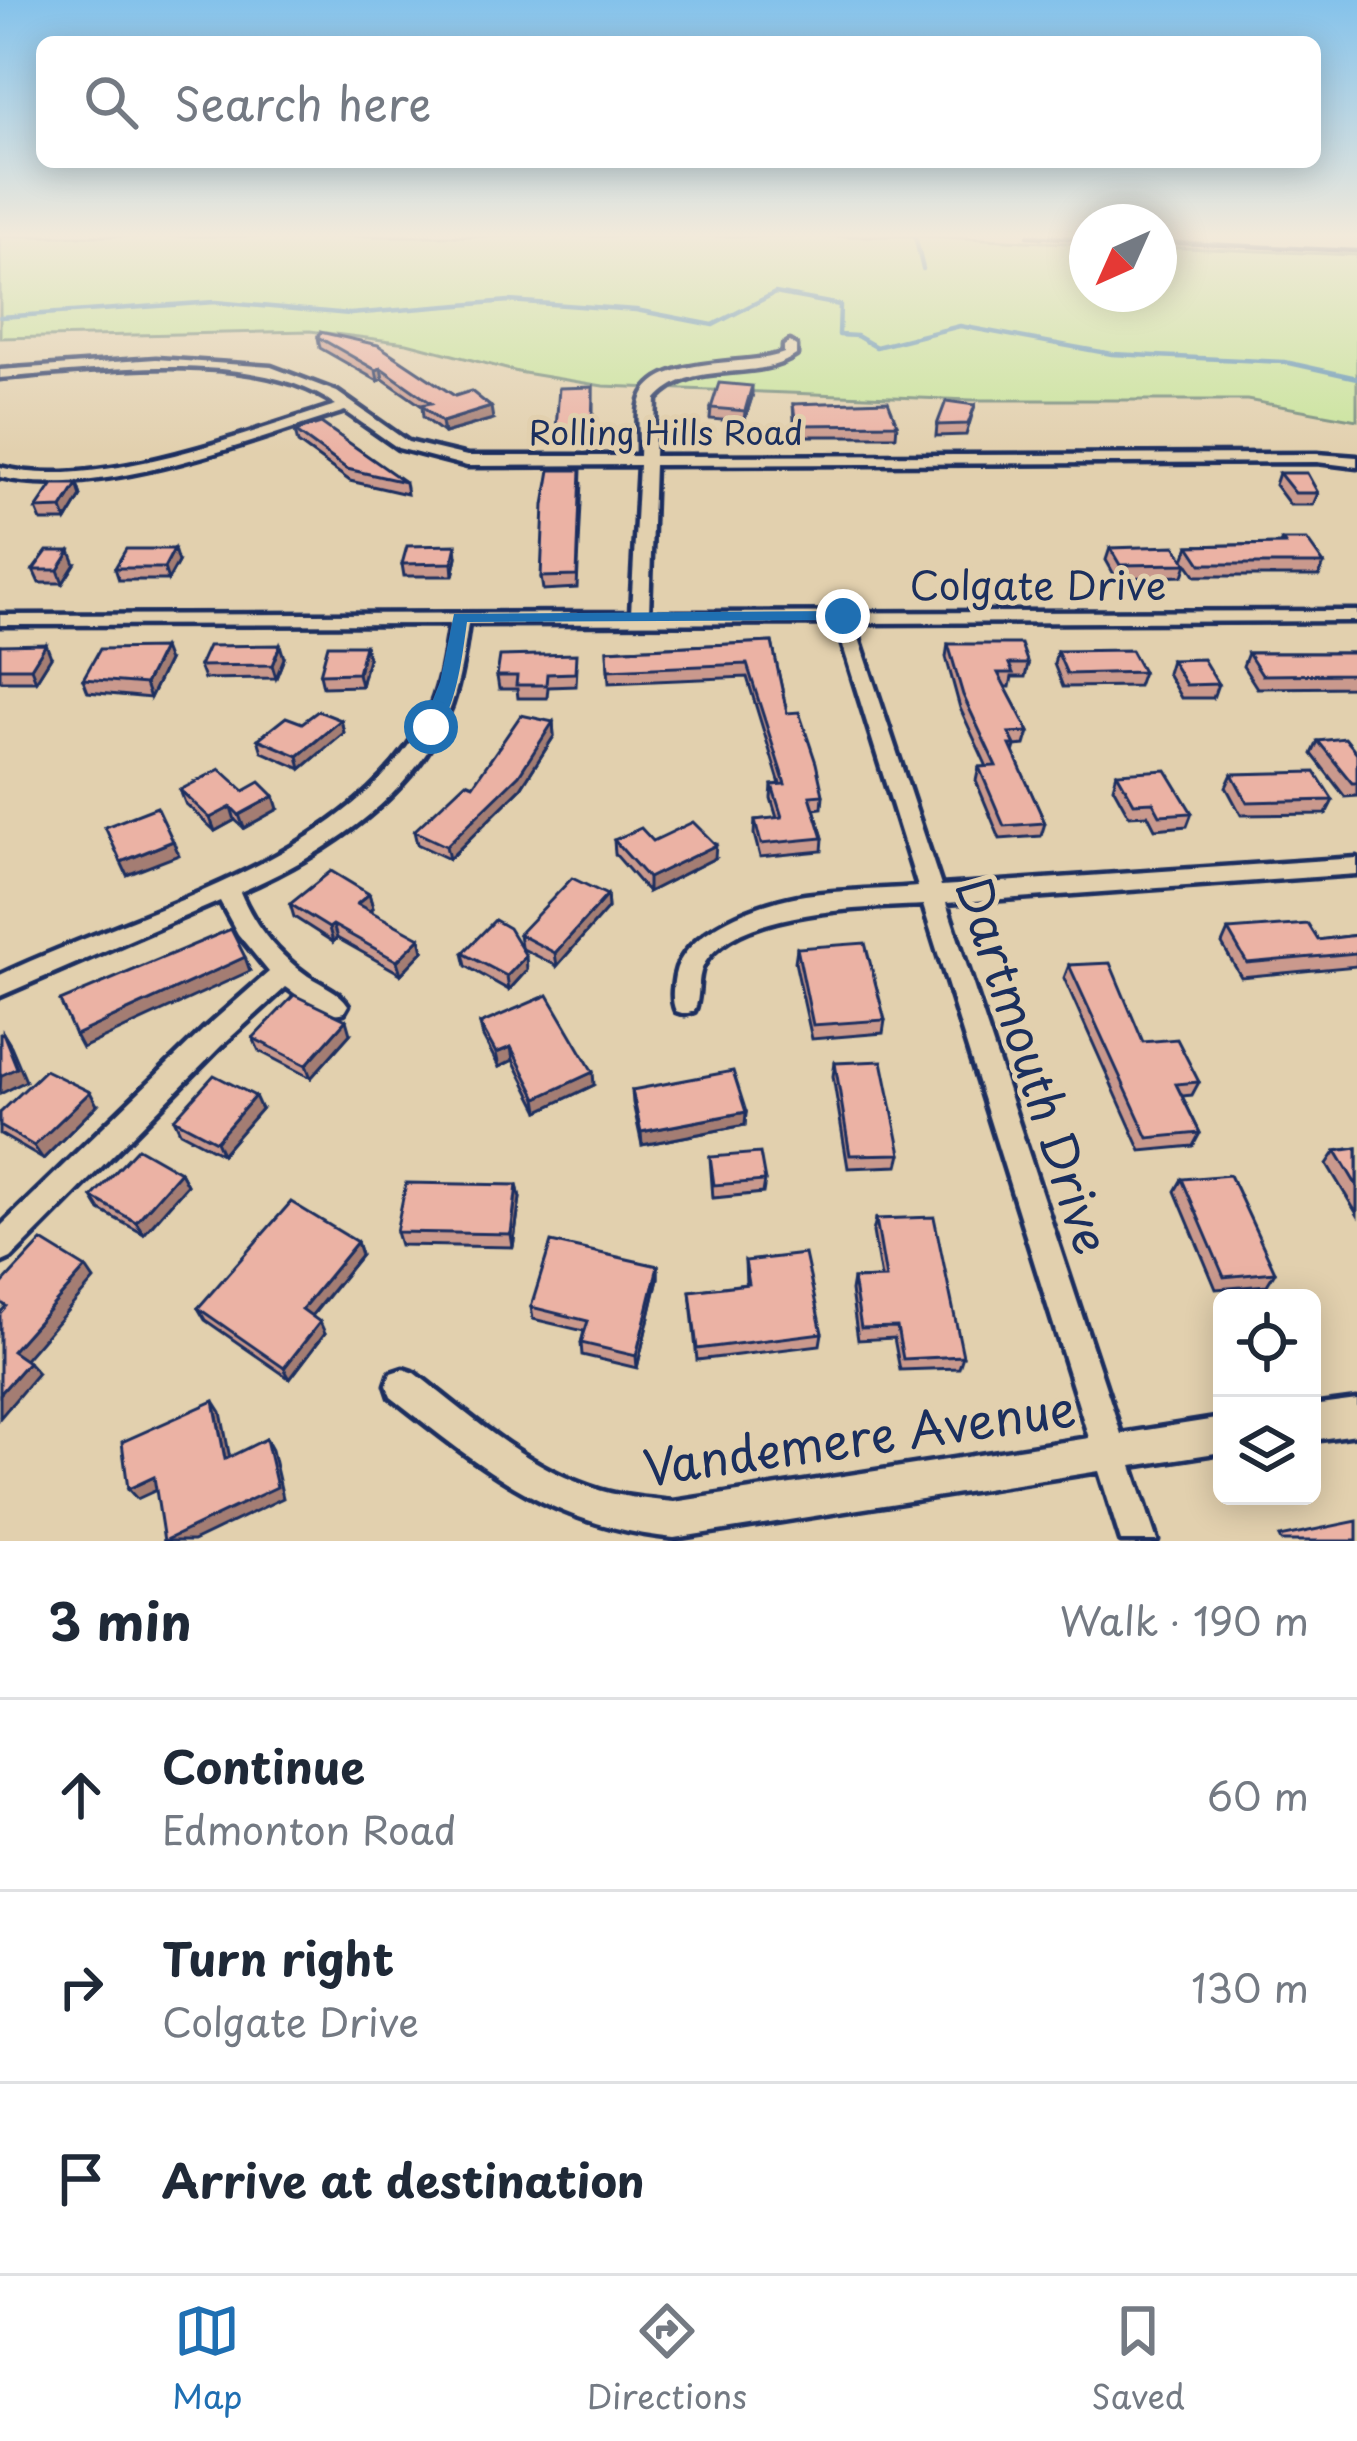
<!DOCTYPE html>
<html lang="en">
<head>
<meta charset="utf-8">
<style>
	:root { --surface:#fff; --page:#f2f2f3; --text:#1f2937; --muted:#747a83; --line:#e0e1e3; --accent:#1f6fb2 }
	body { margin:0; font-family:"Playpen Sans",sans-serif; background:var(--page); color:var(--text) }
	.controls { position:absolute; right:36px; bottom:36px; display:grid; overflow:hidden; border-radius:18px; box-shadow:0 6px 30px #0003 }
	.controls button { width:108px; height:108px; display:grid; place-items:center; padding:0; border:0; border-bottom:3px solid var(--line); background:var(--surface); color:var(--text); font:60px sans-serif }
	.compass { position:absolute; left:1069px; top:204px; width:108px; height:108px; border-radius:50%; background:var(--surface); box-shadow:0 6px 30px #0003; rotate:225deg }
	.stop { position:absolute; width:36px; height:36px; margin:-27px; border:9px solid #1f6fb2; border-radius:50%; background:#fff }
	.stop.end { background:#1f6fb2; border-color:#fff; box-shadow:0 3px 12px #0008 }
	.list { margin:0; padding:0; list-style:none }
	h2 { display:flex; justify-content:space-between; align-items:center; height:156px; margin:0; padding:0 48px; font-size:51px }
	h2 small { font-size:39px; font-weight:400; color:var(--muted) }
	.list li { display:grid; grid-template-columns:78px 1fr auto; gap:36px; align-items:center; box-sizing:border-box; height:192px; padding:0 48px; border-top:3px solid var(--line) }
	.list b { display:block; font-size:45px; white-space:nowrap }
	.list p { margin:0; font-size:39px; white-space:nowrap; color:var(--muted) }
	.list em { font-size:39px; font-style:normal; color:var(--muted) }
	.icon { flex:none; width:66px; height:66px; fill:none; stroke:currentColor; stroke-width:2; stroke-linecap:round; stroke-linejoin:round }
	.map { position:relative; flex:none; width:1357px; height:1541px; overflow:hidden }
	.search { position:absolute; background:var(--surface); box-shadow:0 6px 30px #0003; left:36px; right:36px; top:36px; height:132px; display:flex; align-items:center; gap:30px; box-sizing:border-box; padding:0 42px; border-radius:18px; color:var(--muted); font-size:45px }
	.sheet { height:732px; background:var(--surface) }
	nav { display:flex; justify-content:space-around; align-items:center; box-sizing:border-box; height:168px; border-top:3px solid var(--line); background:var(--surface); font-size:33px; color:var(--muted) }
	nav a { display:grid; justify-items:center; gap:6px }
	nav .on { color:var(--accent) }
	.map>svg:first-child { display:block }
	.green { fill:#c8e49b; stroke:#728a7c; stroke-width:3 }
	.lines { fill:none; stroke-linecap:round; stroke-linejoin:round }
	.stream { stroke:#6194b6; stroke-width:4.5 }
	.minor-casing { stroke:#1b2f5e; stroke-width:9 }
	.minor { fill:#e2d0ae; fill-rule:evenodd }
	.rail { stroke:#1b2f5e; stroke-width:4.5 }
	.wall { fill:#ca998d; stroke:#1b2f5e; stroke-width:3 }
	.shaded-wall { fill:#a47d73; stroke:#1b2f5e; stroke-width:3 }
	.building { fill:#ebb2a4; stroke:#1b2f5e; stroke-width:3 }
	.route { fill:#1f6fb2 }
	.labels { text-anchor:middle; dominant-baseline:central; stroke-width:10; stroke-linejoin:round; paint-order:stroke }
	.far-street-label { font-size:33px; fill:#1b2f5e; stroke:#e2d0ae }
	.street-label { font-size:39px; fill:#1b2f5e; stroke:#e2d0ae }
	.near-street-label { font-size:48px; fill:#1b2f5e; stroke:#e2d0ae }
</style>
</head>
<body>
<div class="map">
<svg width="1357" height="1541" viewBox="0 0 1357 1541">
	<rect width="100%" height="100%" fill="#e2d0ae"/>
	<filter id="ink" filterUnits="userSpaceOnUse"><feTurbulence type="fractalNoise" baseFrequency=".00833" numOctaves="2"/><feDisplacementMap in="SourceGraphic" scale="24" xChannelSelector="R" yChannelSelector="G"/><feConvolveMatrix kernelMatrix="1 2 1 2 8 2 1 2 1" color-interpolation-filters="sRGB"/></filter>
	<g filter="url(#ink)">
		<polygon class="green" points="0,236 923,236 1087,244 1087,294 1159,294 1159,247 1357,255 1357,420 1247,400 971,400 603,386 518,372 407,343 310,331 0,338"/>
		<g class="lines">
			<g class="stream">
				<polyline points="915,236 923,269"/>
				<polyline points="0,317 215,302 350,314 509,301 636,310 713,325 775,293 840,305 839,335 857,336 876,347 960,326 1112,354 1285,362 1357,378"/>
			</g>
			<g class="minor-casing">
				<g id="minor">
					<path d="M790,342L796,346V355C753,384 694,357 656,399L654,456L1317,454L1357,457V467L1317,462L654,465L649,613L1357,611V621L854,623L941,886L1357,858V874L946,903L1121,1434L1222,1418V1452L1132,1466L1157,1541H1121L1099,1471L674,1538C549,1525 486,1471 391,1397L387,1385L391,1373L403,1369L415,1373C469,1415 524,1465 590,1487C617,1497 645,1499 674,1502L1089,1438L923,905C868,908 733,909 703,966C696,980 701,997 694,1011L685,1014L676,1011C671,1000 673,987 675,975C684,929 764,901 805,895C842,890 881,890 918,887L836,623L468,624C464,652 460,680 451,706C417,796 324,855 240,892C255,927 277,954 308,976C322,985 339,991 348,1005L344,1012C324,1019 302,998 286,987L221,1046L11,1258L0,1263V1227L203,1030L269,972L238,934L220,901L0,996V975C140,908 353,862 428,713C441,686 445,653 450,624L0,625V615L631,613L639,465L467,466L398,448L345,411C250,441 97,501 0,477V467C96,492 242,434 336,405C256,347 95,371 0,378V370L156,359L271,367L337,392L408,442L467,456H639C640,439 636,413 642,398C659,354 747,368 784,353V346Z"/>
					<polygon points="1357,1400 1357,1434 1312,1440 1312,1406"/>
				</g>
			</g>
			<use href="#minor" class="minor"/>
			<g class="rail">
				<polyline points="1028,236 1087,239"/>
				<polyline points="1159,242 1357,251"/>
			</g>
		</g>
		<g class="wall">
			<polygon points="318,337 455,396 493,419 444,433 423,417 422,406 383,379 378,381 320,348"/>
			<polygon points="593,387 593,441 557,441 556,429"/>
			<polygon points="752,397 744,422 710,419 711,408"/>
			<polygon points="793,404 897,424 896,436 795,436"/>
			<polygon points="975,405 966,435 936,436 937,425"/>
			<polygon points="295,431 405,482 407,494 350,481 298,443"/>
			<polygon points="1279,473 1318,493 1313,505 1290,505 1275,485"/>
			<polygon points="582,482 577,588 543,590 541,577"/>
			<polygon points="77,484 81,496 66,521 41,521 36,509"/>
			<polygon points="1282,540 1324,564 1319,576 1196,576 1184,559 1189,546 1280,544"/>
			<polygon points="1110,548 1187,564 1183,576 1116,578 1106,560"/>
			<polygon points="457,557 453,576 404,576 402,564"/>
			<polygon points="178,562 168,580 119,580 115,568"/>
			<polygon points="75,564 63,583 39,583 33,570"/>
			<polygon points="772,642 787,713 823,795 822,808 814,809 823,838 822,851 760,857 754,834 755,820 777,818 771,798 772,785 780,784 747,677 609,683 607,650"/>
			<polygon points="948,644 1028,664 1025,677 1012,677 1010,687 1005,687 1029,732 1025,745 1015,746 1013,753 1045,823 1041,836 1000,839 976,781 979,767 987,767 960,708 946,657"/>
			<polygon points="0,645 51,657 36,681 0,681"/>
			<polygon points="1057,651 1143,672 1138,686 1063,687 1054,664"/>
			<polygon points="1248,653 1357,653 1357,687 1257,688 1243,666"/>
			<polygon points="284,658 276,678 204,679 199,666"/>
			<polygon points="368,658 361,686 323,687 320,674"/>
			<polygon points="1171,660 1218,684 1213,698 1181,698 1167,673"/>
			<polygon points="168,661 150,698 88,692 83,679"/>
			<polygon points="577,667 576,686 548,687 547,698 518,698 517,689 499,689 497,676"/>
			<polygon points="341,720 344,733 301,769 262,752 258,739 302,723"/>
			<polygon points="553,722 554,736 521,788 449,859 417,844 414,831"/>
			<polygon points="1318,741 1357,753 1357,796 1345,797 1312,754"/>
			<polygon points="1117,773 1192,813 1187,826 1155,829 1148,815 1129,816 1113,787"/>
			<polygon points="1232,774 1333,800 1326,814 1241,815 1226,787"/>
			<polygon points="180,790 244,791 278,809 244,828 235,820 215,831 185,803"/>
			<polygon points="614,840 653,841 715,858 648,892 615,854"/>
			<polygon points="369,894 373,908 369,911 423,951 401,974 337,938 333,942 294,917 290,904"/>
			<polygon points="607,895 608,908 557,966 521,948 527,970 509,990 466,966 463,953 521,947 519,934"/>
			<polygon points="1228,930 1318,940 1357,935 1357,966 1241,977 1222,944"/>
			<polygon points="797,948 885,1020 883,1033 812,1039 795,962"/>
			<polygon points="1069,965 1143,1042 1199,1082 1192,1095 1182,1096 1200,1133 1193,1146 1141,1151 1064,978"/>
			<polygon points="480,1024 594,1085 539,1111 513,1060 499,1067 483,1037"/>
			<polygon points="350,1034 311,1078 259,1051 253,1038"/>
			<polygon points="835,1063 901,1154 898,1166 848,1168 833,1076"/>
			<polygon points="632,1090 746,1112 745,1125 642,1145 633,1103"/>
			<polygon points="97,1105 43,1159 0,1134 0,1113"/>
			<polygon points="261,1109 222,1154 180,1132 174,1119"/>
			<polygon points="1357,1148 1357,1214 1327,1164 1336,1151"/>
			<polygon points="710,1157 765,1181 763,1193 713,1198"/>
			<polygon points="180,1172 187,1185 144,1234 100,1210 92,1197"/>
			<polygon points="1182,1179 1275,1272 1267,1285 1216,1289 1175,1191"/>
			<polygon points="517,1185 520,1198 513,1247 400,1245 396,1232"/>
			<polygon points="876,1219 963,1356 959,1368 900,1370 894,1338 858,1340 851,1291 853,1279 881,1278 873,1232"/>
			<polygon points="357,1242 361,1255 312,1316 325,1333 290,1379 205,1320 198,1308"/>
			<polygon points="745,1261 822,1333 820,1345 697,1360 690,1291 746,1284"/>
			<polygon points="658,1266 658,1278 637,1368 582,1355 581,1343 584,1331 533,1319 531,1307"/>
		</g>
		<g class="shaded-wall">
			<polygon points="381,368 383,379 378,381 376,370"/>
			<polygon points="752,386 752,397 744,422 745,411"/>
			<polygon points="491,407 493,419 444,433 442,422"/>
			<polygon points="77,484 81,496 66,521 62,508"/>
			<polygon points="456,545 457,557 453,576 452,563"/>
			<polygon points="174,549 178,562 168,580 164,568"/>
			<polygon points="70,551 75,564 63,583 58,570"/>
			<polygon points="46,644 51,657 36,681 31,668"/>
			<polygon points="280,645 284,658 276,678 272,665"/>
			<polygon points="365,645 368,658 361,686 358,673"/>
			<polygon points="163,648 168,661 150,698 145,684"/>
			<polygon points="341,720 344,733 301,769 298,756"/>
			<polygon points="553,722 554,736 521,788 449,859 446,846"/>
			<polygon points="274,796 278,809 244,828 239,815"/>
			<polygon points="231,807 235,820 215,831 210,818"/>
			<polygon points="173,841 179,855 127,875 121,862"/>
			<polygon points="716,845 715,858 648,892 648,878"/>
			<polygon points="369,894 373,908 361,918 357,904"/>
			<polygon points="607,895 608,908 557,966 555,953"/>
			<polygon points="333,925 337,938 333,942 329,928"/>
			<polygon points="420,938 423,951 401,974 397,961"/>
			<polygon points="526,956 527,970 509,990 507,976"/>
			<polygon points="245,957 250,971 82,1048 75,1035"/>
			<polygon points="346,1020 350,1034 311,1078 306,1065"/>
			<polygon points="3,1033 11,1046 26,1081 0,1094"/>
			<polygon points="511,1047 513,1060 499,1067 496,1053"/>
			<polygon points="593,1072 594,1085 539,1111 537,1098"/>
			<polygon points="90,1092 97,1105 43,1159 34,1146"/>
			<polygon points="255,1096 261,1109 222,1154 216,1141"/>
			<polygon points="746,1112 745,1125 642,1145 641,1132"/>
			<polygon points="180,1172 187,1185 144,1234 136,1222"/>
			<polygon points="517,1185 520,1198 513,1247 511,1234"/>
			<polygon points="357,1242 361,1255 307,1321 302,1309"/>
			<polygon points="658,1266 658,1278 637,1368 636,1356"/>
			<polygon points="86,1268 94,1280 22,1363 12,1351"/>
			<polygon points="320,1322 325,1333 290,1379 284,1368"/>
			<polygon points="28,1362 38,1373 0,1418 0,1394"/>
			<polygon points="214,1401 221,1412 232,1469 225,1459"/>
			<polygon points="266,1439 272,1450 283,1498 193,1541 164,1541"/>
			<polygon points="154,1477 163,1487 137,1499 128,1489"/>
		</g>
		<g class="building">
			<polygon points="320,332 378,345 455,396 471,391 491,407 442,422 421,405 431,403 381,368 376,370 318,337"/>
			<polygon points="719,383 752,386 745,411 711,408"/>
			<polygon points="593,387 592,429 556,429 559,388"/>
			<polygon points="888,401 897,424 796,425 793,404"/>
			<polygon points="946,401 975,405 968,424 937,425"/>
			<polygon points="321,423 405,482 347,469 295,431"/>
			<polygon points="550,470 581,470 577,576 541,577 544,505"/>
			<polygon points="1279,473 1307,473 1318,493 1295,493"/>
			<polygon points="53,484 77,484 62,508 36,509"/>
			<polygon points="1282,540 1307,540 1324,564 1201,564 1189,546 1285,544"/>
			<polygon points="456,545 452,563 402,564 407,546"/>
			<polygon points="1175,546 1187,564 1120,565 1110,548"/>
			<polygon points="126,549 174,549 164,568 115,568"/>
			<polygon points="47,551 70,551 58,570 33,570"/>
			<polygon points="772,642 787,713 799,712 816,763 823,795 810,796 823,838 761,844 755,820 782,817 772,785 785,784 747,664 608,670 607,650"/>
			<polygon points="46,644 31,668 0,668 0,645"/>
			<polygon points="948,644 1021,644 1028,664 1009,664 1013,673 998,673 1029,732 1009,733 1015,745 1010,745 1045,823 1004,826 979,767 996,766 963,695"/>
			<polygon points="280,645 272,665 199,666 208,646"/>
			<polygon points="328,645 365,645 358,673 320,674"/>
			<polygon points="163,648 145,684 83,679 100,649"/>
			<polygon points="1131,650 1143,672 1067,674 1057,651"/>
			<polygon points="1248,653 1357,653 1357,674 1262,675"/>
			<polygon points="576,654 575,673 547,674 546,685 516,685 517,676 497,676 500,656"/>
			<polygon points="1203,659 1218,684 1186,685 1171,660"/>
			<polygon points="318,711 341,720 298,756 258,739 286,717 302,723"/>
			<polygon points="521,715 553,722 519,775 446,846 414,831 466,782 473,785"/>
			<polygon points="1345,738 1357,753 1357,783 1352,783 1318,741"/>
			<polygon points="220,769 244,791 260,782 274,796 239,815 231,807 210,818 180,790"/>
			<polygon points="1166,770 1192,813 1160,815 1153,802 1134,803 1117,773"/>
			<polygon points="1315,772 1333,800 1247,802 1232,774"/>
			<polygon points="157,807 173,841 121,862 105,827"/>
			<polygon points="693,822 716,845 648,878 614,840 641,828 653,841"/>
			<polygon points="331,871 369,894 357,904 420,938 397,961 333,925 329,928 290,904"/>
			<polygon points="572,878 607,895 555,953 519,934"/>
			<polygon points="495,920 509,928 526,956 507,976 463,953"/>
			<polygon points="1308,924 1318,940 1357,935 1357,953 1247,963 1228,930"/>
			<polygon points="231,929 245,957 75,1035 60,1001"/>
			<polygon points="865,943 885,1020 813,1025 797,948"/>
			<polygon points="1110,963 1143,1042 1177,1039 1199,1082 1176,1084 1200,1133 1148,1138 1069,965"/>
			<polygon points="294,995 346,1020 306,1065 253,1038"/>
			<polygon points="548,995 593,1072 537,1098 511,1047 496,1053 480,1024"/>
			<polygon points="3,1033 17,1068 0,1076 0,1034"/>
			<polygon points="882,1061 901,1154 850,1155 835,1063"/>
			<polygon points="45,1070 90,1092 34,1146 0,1126 0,1113"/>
			<polygon points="733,1071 746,1112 641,1132 632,1090"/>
			<polygon points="214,1075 255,1096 216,1141 174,1119"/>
			<polygon points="138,1148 180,1172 136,1222 92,1197"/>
			<polygon points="1357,1148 1357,1186 1336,1151"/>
			<polygon points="760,1153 765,1181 714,1185 710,1157"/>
			<polygon points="1230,1175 1275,1272 1224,1277 1182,1179"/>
			<polygon points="406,1183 517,1185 511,1234 396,1232"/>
			<polygon points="291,1202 357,1242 302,1309 320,1322 284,1368 198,1308"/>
			<polygon points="934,1217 963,1356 903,1359 897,1327 861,1328 853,1279 886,1278 876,1219"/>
			<polygon points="42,1241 86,1268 12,1351 28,1362 0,1394 0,1313 6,1306 0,1302 0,1286"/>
			<polygon points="551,1242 658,1266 636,1356 581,1343 588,1321 531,1307"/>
			<polygon points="805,1254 822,1333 697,1349 690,1291 749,1284 745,1261"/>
			<polygon points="214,1401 225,1459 266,1439 277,1487 164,1541 154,1477 128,1489 122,1442"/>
			<polygon points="1357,1521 1357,1541 1281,1541 1279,1537"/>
		</g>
	</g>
	<linearGradient id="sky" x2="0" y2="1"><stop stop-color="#84c2eb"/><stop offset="0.52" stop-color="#f2eadb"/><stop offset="1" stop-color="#f2eadb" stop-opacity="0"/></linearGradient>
	<rect width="1357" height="452" fill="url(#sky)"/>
	<path class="route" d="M843,611L852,616L849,620L467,622C463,650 456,720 431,733L422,727L440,682L454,614Z"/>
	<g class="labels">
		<g class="far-street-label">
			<text x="666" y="431">Rolling Hills Road</text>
		</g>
		<g class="street-label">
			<text x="1038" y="583">Colgate Drive</text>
		</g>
		<g class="near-street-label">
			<text transform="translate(1035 1065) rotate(72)">Dartmouth Drive</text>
			<text transform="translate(859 1436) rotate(-8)">Vandemere Avenue</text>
		</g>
	</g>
</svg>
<div class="controls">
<button><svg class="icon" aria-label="locate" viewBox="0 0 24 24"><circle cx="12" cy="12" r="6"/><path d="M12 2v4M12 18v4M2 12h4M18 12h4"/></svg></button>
<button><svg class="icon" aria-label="layers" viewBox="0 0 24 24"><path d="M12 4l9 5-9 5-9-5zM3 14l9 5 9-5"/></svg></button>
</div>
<svg class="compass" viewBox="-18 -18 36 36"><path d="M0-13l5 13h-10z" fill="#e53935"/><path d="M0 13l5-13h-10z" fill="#747a83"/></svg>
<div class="stop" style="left:431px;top:727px"></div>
<div class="stop end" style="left:843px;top:616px"></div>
<div class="search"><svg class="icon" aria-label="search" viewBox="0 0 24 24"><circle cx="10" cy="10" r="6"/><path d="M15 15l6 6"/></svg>Search here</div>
</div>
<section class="sheet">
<h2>3 min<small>Walk · 190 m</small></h2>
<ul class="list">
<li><svg class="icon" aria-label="ahead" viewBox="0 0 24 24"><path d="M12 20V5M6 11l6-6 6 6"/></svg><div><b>Continue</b><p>Edmonton Road</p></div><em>60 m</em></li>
<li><svg class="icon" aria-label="right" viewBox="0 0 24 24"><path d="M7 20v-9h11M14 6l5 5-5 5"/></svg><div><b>Turn right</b><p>Colgate Drive</p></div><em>130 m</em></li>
<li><svg class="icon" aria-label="arrive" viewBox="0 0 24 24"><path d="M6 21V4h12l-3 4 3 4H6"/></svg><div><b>Arrive at destination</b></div></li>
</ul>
</section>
<nav>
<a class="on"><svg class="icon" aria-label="map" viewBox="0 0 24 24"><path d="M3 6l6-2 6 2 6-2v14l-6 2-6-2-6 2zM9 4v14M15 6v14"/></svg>Map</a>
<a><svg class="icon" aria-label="directions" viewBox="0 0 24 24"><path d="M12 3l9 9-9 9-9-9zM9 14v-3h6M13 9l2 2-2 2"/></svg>Directions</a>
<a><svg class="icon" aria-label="saved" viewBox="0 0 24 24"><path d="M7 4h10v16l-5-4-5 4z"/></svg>Saved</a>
</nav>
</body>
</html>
